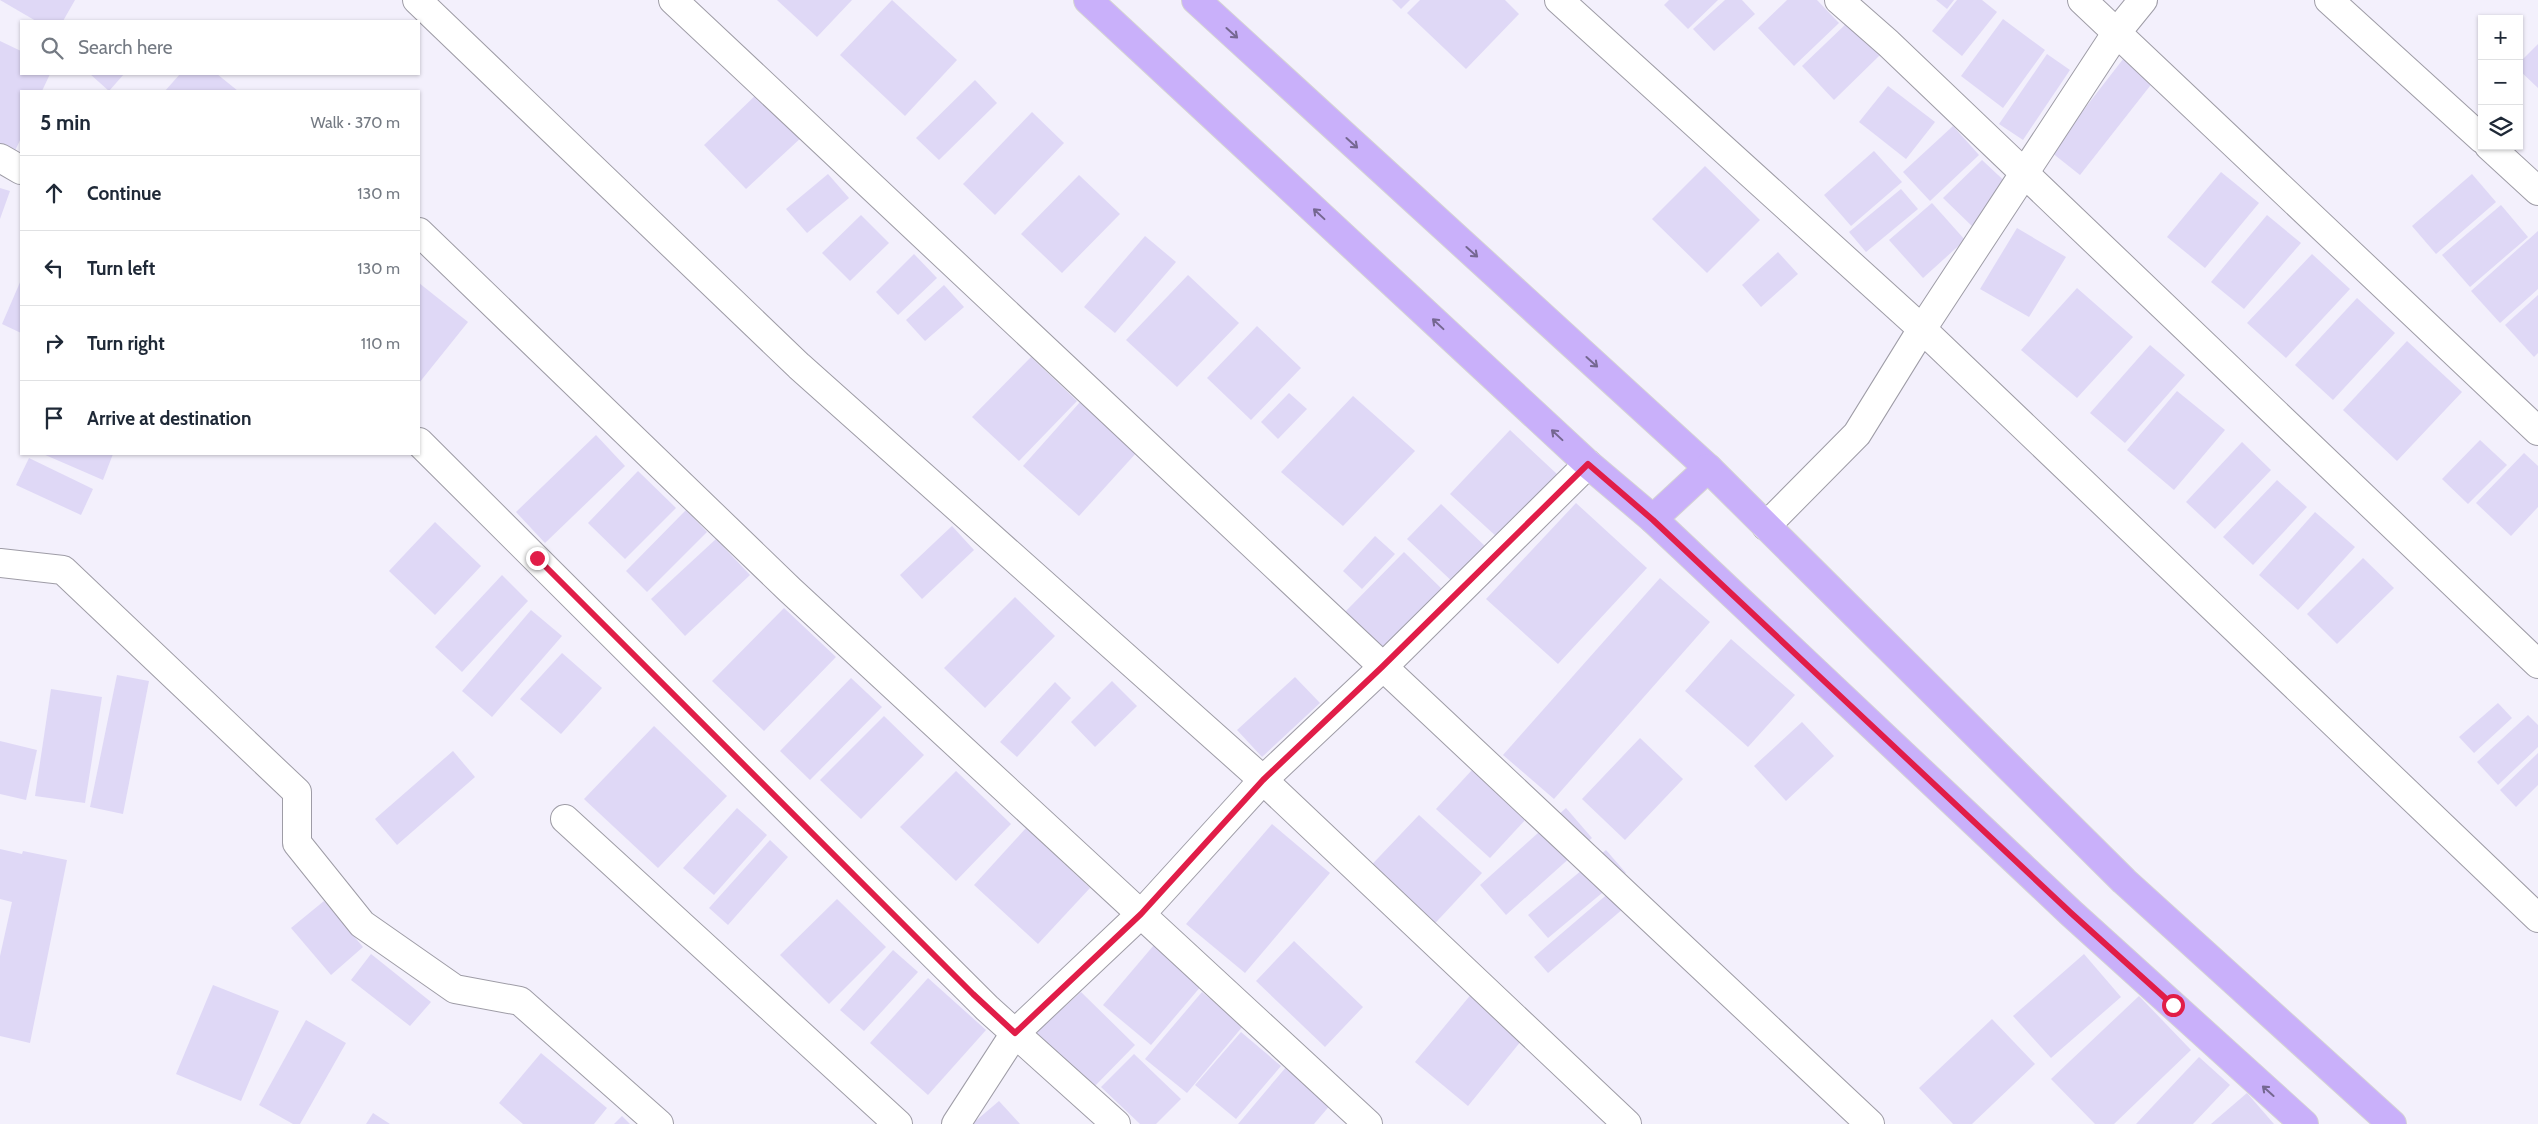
<!DOCTYPE html>
<html lang="en">
<head>
<meta charset="utf-8">
<style>
	:root { --surface:#fff; --page:#f2f2f3; --text:#1f2937; --muted:#747a83; --line:#e0e1e3 }
	body { margin:0; font-family:Cabin,sans-serif; background:var(--page); color:var(--text) }
	.controls { position:absolute; right:15px; top:15px; display:grid; overflow:hidden; border-radius:0px; box-shadow:0 1px 4px #0004 }
	.controls button { width:45px; height:45px; display:grid; place-items:center; padding:0; border:0; border-bottom:1px solid var(--line); background:var(--surface); color:var(--text); font:25px sans-serif }
	.stop { position:absolute; width:15px; height:15px; margin:-11px; border:4px solid #e11d48; border-radius:50%; background:#fff }
	.stop.end { background:#e11d48; border-color:#fff; box-shadow:0 1px 5px #0008 }
	.list { margin:0; padding:0; list-style:none }
	h2 { display:flex; justify-content:space-between; align-items:center; height:65px; margin:0; padding:0 20px; font-size:21px }
	h2 small { font-size:16px; font-weight:400; color:var(--muted) }
	.list li { display:grid; grid-template-columns:32px 1fr auto; gap:15px; align-items:center; box-sizing:border-box; height:75px; padding:0 20px; border-top:1px solid var(--line) }
	.list b { display:block; font-size:19px; white-space:nowrap }
	.list em { font-size:16px; font-style:normal; color:var(--muted) }
	.icon { flex:none; width:28px; height:28px; fill:none; stroke:currentColor; stroke-width:2; stroke-linecap:round; stroke-linejoin:round }
	.map { position:relative; flex:none; width:2538px; height:1124px; overflow:hidden }
	.search { position:absolute; background:var(--surface); box-shadow:0 1px 4px #0004; left:20px; top:20px; width:400px; height:55px; display:flex; align-items:center; gap:12px; box-sizing:border-box; padding:0 18px; border-radius:0px; color:var(--muted); font-size:19px }
	.panel { position:absolute; background:var(--surface); box-shadow:0 1px 4px #0004; left:20px; top:90px; width:400px; height:365px; border-radius:0px }
	.map>svg:first-child { display:block }
	.building { fill:#dfd8f6 }
	.lines { fill:none; stroke-linecap:round; stroke-linejoin:round }
	.minor-casing { stroke:#9e9ca6; stroke-width:30 }
	.major-casing { stroke:#d4d3d4; stroke-width:30 }
	.minor { stroke:#fff; stroke-width:28 }
	.major { stroke:#c9b0fa; stroke-width:28 }
	.oneway { stroke:#756791 }
	.route { stroke:#e11d48; stroke-width:6 }
</style>
</head>
<body>
<div class="map">
<svg width="2538" height="1124" viewBox="0 0 2538 1124">
	<rect width="100%" height="100%" fill="#f3f0fc"/>
	<g class="building">
		<polygon points="0,0 75,0 63,21 36,21"/>
		<polygon points="777,0 852,0 817,37"/>
		<polygon points="892,0 957,60 905,116 840,55"/>
		<polygon points="1392,0 1410,0 1401,9"/>
		<polygon points="1420,0 1505,0 1519,14 1466,69 1407,13"/>
		<polygon points="1669,0 1718,0 1688,29 1664,5"/>
		<polygon points="1725,0 1742,0 1755,14 1714,51 1693,29"/>
		<polygon points="1787,0 1817,0 1839,23 1794,66 1758,28"/>
		<polygon points="1936,0 1954,0 1947,9"/>
		<polygon points="1957,0 1982,0 1997,12 1962,56 1932,31"/>
		<polygon points="2003,19 2045,50 2003,108 1961,76"/>
		<polygon points="1848,22 1880,55 1834,100 1802,66"/>
		<polygon points="0,41 21,51 21,74 50,74 42,91 21,91 21,138 14,153 0,146"/>
		<polygon points="2538,44 2538,88 2519,70 2519,63"/>
		<polygon points="2047,54 2070,70 2023,140 1999,124"/>
		<polygon points="2127,54 2157,77 2080,175 2051,152"/>
		<polygon points="90,74 124,74 109,91"/>
		<polygon points="180,74 217,74 238,91 165,91"/>
		<polygon points="975,80 997,103 939,160 916,138"/>
		<polygon points="1888,86 1935,122 1906,159 1859,122"/>
		<polygon points="760,91 803,136 746,189 704,145"/>
		<polygon points="1032,112 1064,143 995,215 963,184"/>
		<polygon points="1953,126 1979,155 1930,201 1903,172"/>
		<polygon points="1874,151 1902,182 1851,226 1824,195"/>
		<polygon points="1982,160 2013,189 1974,228 1943,198"/>
		<polygon points="1705,166 1760,220 1707,273 1652,219"/>
		<polygon points="2221,172 2259,203 2205,268 2167,237"/>
		<polygon points="828,174 849,198 807,233 786,209"/>
		<polygon points="2472,174 2496,202 2436,254 2412,226"/>
		<polygon points="1079,175 1120,214 1062,273 1021,234"/>
		<polygon points="0,188 10,191 0,219"/>
		<polygon points="1901,189 1918,209 1866,252 1849,232"/>
		<polygon points="1932,203 1965,240 1923,278 1889,240"/>
		<polygon points="2501,205 2528,237 2470,287 2442,255"/>
		<polygon points="861,215 889,243 850,281 822,253"/>
		<polygon points="2267,215 2301,243 2244,309 2211,282"/>
		<polygon points="2017,228 2066,257 2029,317 1980,289"/>
		<polygon points="2538,231 2538,289 2500,323 2471,291"/>
		<polygon points="1145,236 1176,262 1115,333 1084,307"/>
		<polygon points="1778,252 1798,274 1761,307 1742,285"/>
		<polygon points="914,254 937,278 898,315 876,292"/>
		<polygon points="2312,254 2350,289 2286,358 2247,323"/>
		<polygon points="1188,275 1239,323 1177,387 1126,340"/>
		<polygon points="21,280 21,333 2,324"/>
		<polygon points="419,283 468,322 419,383"/>
		<polygon points="944,285 964,307 925,341 906,320"/>
		<polygon points="2077,288 2133,337 2077,398 2021,350"/>
		<polygon points="2538,295 2538,353 2534,357 2505,325"/>
		<polygon points="2357,298 2395,333 2333,400 2295,365"/>
		<polygon points="1257,326 1301,368 1251,420 1207,378"/>
		<polygon points="2407,341 2462,392 2397,461 2343,410"/>
		<polygon points="2150,345 2185,375 2125,443 2090,413"/>
		<polygon points="1031,357 1077,401 1019,461 972,417"/>
		<polygon points="2177,391 2225,430 2174,490 2127,450"/>
		<polygon points="1289,393 1307,409 1278,439 1261,422"/>
		<polygon points="1353,396 1415,451 1343,526 1281,472"/>
		<polygon points="1081,401 1137,452 1079,516 1023,466"/>
		<polygon points="1510,430 1558,475 1498,538 1450,494"/>
		<polygon points="596,435 625,466 545,543 516,512"/>
		<polygon points="2480,440 2507,465 2468,504 2442,479"/>
		<polygon points="2242,442 2271,470 2215,529 2186,502"/>
		<polygon points="2524,453 2538,466 2538,507 2511,536 2476,503"/>
		<polygon points="43,454 113,454 103,480"/>
		<polygon points="29,458 93,489 81,515 16,485"/>
		<polygon points="638,471 676,508 625,559 588,523"/>
		<polygon points="2277,480 2307,507 2253,565 2223,537"/>
		<polygon points="1576,503 1647,568 1558,664 1486,599"/>
		<polygon points="1441,504 1489,550 1456,585 1407,539"/>
		<polygon points="686,510 707,532 647,592 626,571"/>
		<polygon points="2315,512 2355,547 2298,610 2259,575"/>
		<polygon points="435,522 481,566 435,615 389,571"/>
		<polygon points="952,526 974,550 922,599 900,575"/>
		<polygon points="1375,536 1395,554 1362,589 1343,571"/>
		<polygon points="716,539 750,575 685,636 651,599"/>
		<polygon points="1404,552 1447,594 1388,654 1345,612"/>
		<polygon points="2363,558 2394,588 2337,644 2307,614"/>
		<polygon points="502,575 528,601 462,672 435,647"/>
		<polygon points="1660,578 1710,622 1554,799 1503,755"/>
		<polygon points="1015,597 1055,636 985,708 944,668"/>
		<polygon points="784,608 836,657 764,731 712,681"/>
		<polygon points="531,610 562,636 492,717 462,691"/>
		<polygon points="1731,639 1795,695 1748,747 1685,691"/>
		<polygon points="562,653 602,688 561,734 520,699"/>
		<polygon points="117,675 149,681 123,814 90,807"/>
		<polygon points="1295,677 1320,703 1262,757 1237,730"/>
		<polygon points="851,678 882,707 810,780 780,751"/>
		<polygon points="1112,681 1137,706 1095,747 1071,722"/>
		<polygon points="1055,682 1071,698 1017,757 1000,742"/>
		<polygon points="51,689 102,697 85,803 35,796"/>
		<polygon points="2498,703 2512,718 2474,753 2459,737"/>
		<polygon points="2528,715 2538,725 2538,747 2498,785 2477,762"/>
		<polygon points="884,716 924,755 861,819 820,780"/>
		<polygon points="1802,722 1834,756 1786,801 1754,766"/>
		<polygon points="654,726 727,796 658,868 584,799"/>
		<polygon points="1640,738 1683,779 1625,840 1582,799"/>
		<polygon points="0,741 37,750 26,800 0,794"/>
		<polygon points="453,751 475,777 397,845 375,819"/>
		<polygon points="2538,753 2538,785 2516,807 2500,790"/>
		<polygon points="1472,770 1526,819 1490,858 1436,809"/>
		<polygon points="956,771 1011,824 956,881 900,827"/>
		<polygon points="737,808 767,835 714,895 683,868"/>
		<polygon points="1566,808 1592,838 1506,915 1480,885"/>
		<polygon points="1419,815 1482,873 1425,934 1361,876"/>
		<polygon points="1272,824 1330,873 1245,973 1186,924"/>
		<polygon points="1026,828 1090,888 1038,944 974,885"/>
		<polygon points="770,840 788,857 728,925 709,908"/>
		<polygon points="0,849 22,854 23,851 67,860 30,1043 0,1036 0,956 12,902 0,899"/>
		<polygon points="1606,850 1626,873 1548,938 1528,915"/>
		<polygon points="1624,880 1638,896 1548,973 1534,957"/>
		<polygon points="837,899 886,947 829,1004 780,955"/>
		<polygon points="324,901 363,947 331,975 291,928"/>
		<polygon points="1294,941 1363,1007 1325,1047 1256,981"/>
		<polygon points="1154,945 1202,985 1151,1045 1103,1005"/>
		<polygon points="893,950 918,972 864,1031 840,1010"/>
		<polygon points="371,954 431,1002 410,1026 351,980"/>
		<polygon points="2084,954 2121,997 2051,1058 2013,1016"/>
		<polygon points="928,978 986,1030 928,1095 870,1043"/>
		<polygon points="213,985 279,1011 241,1101 176,1074"/>
		<polygon points="1081,992 1135,1045 1092,1089 1033,1035"/>
		<polygon points="1202,992 1243,1026 1187,1093 1145,1059"/>
		<polygon points="1473,992 1526,1035 1468,1106 1415,1062"/>
		<polygon points="2139,996 2191,1050 2114,1124 2095,1124 2051,1079"/>
		<polygon points="1992,1019 2035,1064 1972,1124 1953,1124 1919,1088"/>
		<polygon points="306,1020 346,1043 300,1124 293,1124 259,1105"/>
		<polygon points="1241,1032 1281,1066 1236,1119 1195,1085"/>
		<polygon points="541,1053 607,1108 594,1124 523,1124 499,1103"/>
		<polygon points="1134,1054 1181,1099 1156,1124 1140,1124 1101,1087"/>
		<polygon points="2199,1057 2230,1085 2193,1124 2136,1124"/>
		<polygon points="1287,1066 1332,1103 1314,1124 1238,1124"/>
		<polygon points="2247,1093 2274,1124 2211,1124"/>
		<polygon points="999,1101 1020,1124 972,1124"/>
		<polygon points="373,1113 390,1124 366,1124"/>
		<polygon points="622,1116 630,1124 614,1124"/>
	</g>
	<g class="lines">
		<g class="minor-casing">
			<g id="minor">
				<polyline points="417,0 799,366 1263,780 1627,1124"/>
				<polyline points="673,0 1870,1124"/>
				<polyline points="1559,0 1922,329 2538,918"/>
				<polyline points="1839,0 1888,43 2538,664"/>
				<polyline points="2082,0 2538,431"/>
				<polyline points="2329,0 2482,139"/>
				<polyline points="2489,146 2538,191"/>
				<polyline points="0,158 21,170"/>
				<polyline points="419,232 790,590 1368,1124"/>
				<polyline points="419,442 987,1008 1116,1124"/>
				<polyline points="1766,526 1857,434 1922,329 2117,32 2143,0"/>
				<polyline points="0,563 63,570 297,792 297,843 362,924 455,989 520,1001 659,1124"/>
				<polyline points="565,819 898,1124"/>
				<polyline points="956,1124 1015,1033 1141,914 1263,780 1383,667 1588,464"/>
			</g>
		</g>
		<g class="major-casing">
			<g id="major">
				<polyline points="1088,0 1588,464 1653,519 2071,913 2304,1124"/>
				<polyline points="1196,0 1708,468 2124,881 2392,1124"/>
				<polyline points="1653,519 1708,468"/>
			</g>
		</g>
		<use href="#minor" class="minor"/>
		<use href="#major" class="major"/>
	</g>
	<defs><path id="oneway-shaft" d="M-6 0H5M1.5-3L5.5 0L1.5 3" fill="none" stroke-width="1.6" stroke-linecap="round" stroke-linejoin="round" transform="scale(1.25)"/></defs>
	<g class="oneway">
		<use href="#oneway-shaft" transform="translate(1232 33) rotate(42)"/>
		<use href="#oneway-shaft" transform="translate(1352 143) rotate(42)"/>
		<use href="#oneway-shaft" transform="translate(1319 214) rotate(-137)"/>
		<use href="#oneway-shaft" transform="translate(1472 252) rotate(42)"/>
		<use href="#oneway-shaft" transform="translate(1438 324) rotate(-137)"/>
		<use href="#oneway-shaft" transform="translate(1592 362) rotate(42)"/>
		<use href="#oneway-shaft" transform="translate(1557 435) rotate(-137)"/>
		<use href="#oneway-shaft" transform="translate(2268 1091) rotate(-138)"/>
	</g>
	<g class="lines">
		<polyline class="route" points="537,558 973,994 1015,1033 1141,914 1263,780 1382,667 1588,464 1653,520 2071,913 2173,1005"/>
	</g>
</svg>
<div class="controls">
<button>+</button>
<button>−</button>
<button><svg class="icon" aria-label="layers" viewBox="0 0 24 24"><path d="M12 4l9 5-9 5-9-5zM3 14l9 5 9-5"/></svg></button>
</div>
<div class="stop" style="left:2173px;top:1005px"></div>
<div class="stop end" style="left:537px;top:558px"></div>
<div class="search"><svg class="icon" aria-label="search" viewBox="0 0 24 24"><circle cx="10" cy="10" r="6"/><path d="M15 15l6 6"/></svg>Search here</div>
<section class="panel">
<h2>5 min<small>Walk · 370 m</small></h2>
<ul class="list">
<li><svg class="icon" aria-label="ahead" viewBox="0 0 24 24"><path d="M12 20V5M6 11l6-6 6 6"/></svg><div><b>Continue</b></div><em>130 m</em></li>
<li><svg class="icon" aria-label="left" viewBox="0 0 24 24"><path d="M17 20v-9H6M10 6l-5 5 5 5"/></svg><div><b>Turn left</b></div><em>130 m</em></li>
<li><svg class="icon" aria-label="right" viewBox="0 0 24 24"><path d="M7 20v-9h11M14 6l5 5-5 5"/></svg><div><b>Turn right</b></div><em>110 m</em></li>
<li><svg class="icon" aria-label="arrive" viewBox="0 0 24 24"><path d="M6 21V4h12l-3 4 3 4H6"/></svg><div><b>Arrive at destination</b></div></li>
</ul>
</section>
</div>
</body>
</html>
